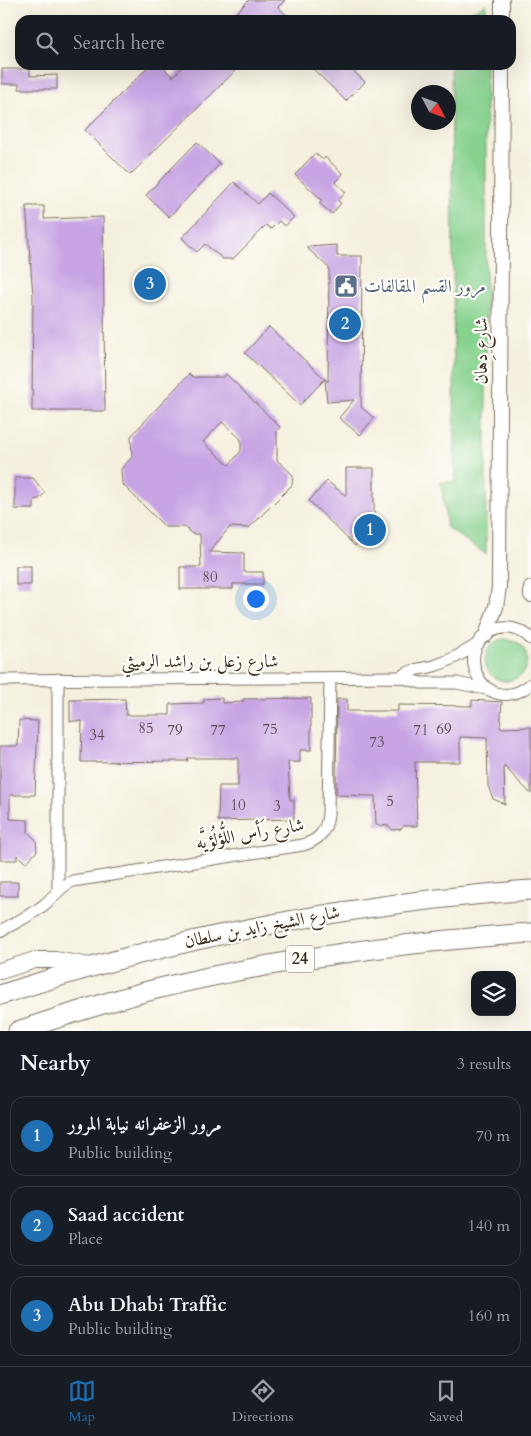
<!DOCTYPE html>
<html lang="en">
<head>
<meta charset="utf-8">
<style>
	:root { --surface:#171b24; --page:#242831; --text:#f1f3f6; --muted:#9ea1a6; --line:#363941; --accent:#1f6fb2 }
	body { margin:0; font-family:Cardo,Amiri,serif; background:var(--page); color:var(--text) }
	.controls { position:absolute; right:15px; bottom:15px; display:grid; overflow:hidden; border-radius:10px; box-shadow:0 5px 20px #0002 }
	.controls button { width:45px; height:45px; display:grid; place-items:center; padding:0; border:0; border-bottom:1px solid var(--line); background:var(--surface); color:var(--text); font:25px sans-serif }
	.compass { position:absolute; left:411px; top:85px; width:45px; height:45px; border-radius:50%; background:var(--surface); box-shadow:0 5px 20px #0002; rotate:131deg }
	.you { position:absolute; left:255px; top:598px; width:18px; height:18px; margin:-12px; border:4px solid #fff; border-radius:50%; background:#1a73e8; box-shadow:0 0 0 8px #1a73e833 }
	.badge { display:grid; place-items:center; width:32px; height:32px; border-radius:50%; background:var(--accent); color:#fff; font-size:16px; font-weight:700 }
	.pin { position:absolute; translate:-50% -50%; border:2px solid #fff; box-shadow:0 1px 5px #0006 }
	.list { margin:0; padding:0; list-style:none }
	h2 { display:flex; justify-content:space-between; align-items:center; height:65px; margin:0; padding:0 20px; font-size:21px }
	h2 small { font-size:16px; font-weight:400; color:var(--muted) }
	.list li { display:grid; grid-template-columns:32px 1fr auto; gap:15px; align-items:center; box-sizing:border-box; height:80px; margin:0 10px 10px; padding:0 10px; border:1px solid var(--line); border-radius:15px }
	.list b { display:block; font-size:19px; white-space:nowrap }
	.list p { margin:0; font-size:16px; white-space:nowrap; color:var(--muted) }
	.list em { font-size:16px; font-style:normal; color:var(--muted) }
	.icon { flex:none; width:28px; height:28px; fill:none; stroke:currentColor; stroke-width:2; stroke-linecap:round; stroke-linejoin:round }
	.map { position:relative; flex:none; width:531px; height:1031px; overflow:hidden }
	.search { position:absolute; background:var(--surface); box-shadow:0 5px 20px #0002; left:15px; right:15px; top:15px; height:55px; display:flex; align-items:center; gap:12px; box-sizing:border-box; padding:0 18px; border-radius:15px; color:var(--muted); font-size:19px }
	.sheet { height:335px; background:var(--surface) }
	nav { display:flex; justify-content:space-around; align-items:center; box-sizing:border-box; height:70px; border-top:1px solid var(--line); background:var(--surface); font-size:14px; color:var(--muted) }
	nav a { display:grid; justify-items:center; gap:2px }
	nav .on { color:var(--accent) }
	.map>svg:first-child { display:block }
	.green { fill:#87d28f; stroke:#617e56 }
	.building { fill:#c8a4e4; fill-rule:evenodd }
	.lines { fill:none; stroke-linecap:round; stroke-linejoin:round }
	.minor-casing { stroke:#7c6f61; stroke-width:13 }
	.tertiary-casing { stroke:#7c6f61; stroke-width:16 }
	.secondary-casing { stroke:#7c6f61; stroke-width:18 }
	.trunk-casing { stroke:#7c6f61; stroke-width:21 }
	.minor { stroke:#fff; stroke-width:11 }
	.tertiary { stroke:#fff; stroke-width:14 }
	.secondary { stroke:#fff; stroke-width:16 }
	.trunk { stroke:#fff; stroke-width:19 }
	.labels { text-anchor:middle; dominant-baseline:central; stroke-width:4.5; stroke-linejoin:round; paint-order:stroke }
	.number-label { font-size:15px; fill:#5e4850 }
	.shield { fill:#fdfcf7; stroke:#75695f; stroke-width:1 }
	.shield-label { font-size:16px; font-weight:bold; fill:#3b2a1e }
	.service-label { font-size:18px; fill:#4e5e75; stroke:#fdfcf7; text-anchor:start }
	.street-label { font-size:18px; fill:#3b2a1e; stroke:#fdfcf7 }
</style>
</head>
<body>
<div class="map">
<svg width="531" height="1031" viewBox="0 0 531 1031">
	<rect width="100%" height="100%" fill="#fdfcf7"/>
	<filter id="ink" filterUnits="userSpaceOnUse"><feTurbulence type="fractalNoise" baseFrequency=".02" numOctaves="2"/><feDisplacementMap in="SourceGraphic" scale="10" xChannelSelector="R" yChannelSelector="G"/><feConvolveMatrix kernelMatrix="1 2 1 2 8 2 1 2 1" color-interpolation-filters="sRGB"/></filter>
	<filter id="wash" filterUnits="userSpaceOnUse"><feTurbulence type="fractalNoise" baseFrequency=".0096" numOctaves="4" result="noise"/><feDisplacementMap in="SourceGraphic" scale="20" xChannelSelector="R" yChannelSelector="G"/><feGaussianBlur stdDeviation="1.12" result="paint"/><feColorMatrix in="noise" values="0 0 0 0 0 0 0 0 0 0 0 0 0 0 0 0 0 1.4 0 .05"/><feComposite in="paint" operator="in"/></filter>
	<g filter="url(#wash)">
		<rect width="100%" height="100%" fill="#f5f0de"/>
		<g class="green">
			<polygon points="486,4 486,20 456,20"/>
			<polygon points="451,65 486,65 486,554 447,528 441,482 455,482"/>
			<circle cx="506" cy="660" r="21"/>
		</g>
		<g id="blocks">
			<g class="building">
				<polygon points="249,0 285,0 278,7 292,20 229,20"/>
				<polygon points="150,65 161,65 173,77 184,65 241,65 130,175 85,130"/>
				<polygon points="309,65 347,65 365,82 346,101"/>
				<polygon points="2,69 30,69 30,76 57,75 57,89 19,89 19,84 2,84"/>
				<polygon points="197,142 220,164 169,217 146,195"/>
				<polygon points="315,153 323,160 325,157 343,174 335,182 346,192 338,201 341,203 332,214 319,203 322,200 295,175"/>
				<polygon points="234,182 258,204 268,193 294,217 285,226 279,221 271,229 266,225 233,259 223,259 205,244 197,252 182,238"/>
				<polygon points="26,206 44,206 44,219 103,217 105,411 32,411 33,295"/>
				<polygon points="337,245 337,256 362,256 361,407 374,418 360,435 339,418 354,400 327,402 325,379 328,382 329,268 306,247"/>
				<polygon points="269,327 325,379 300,405 245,353"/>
				<path d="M189,374L192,377H224L226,374L280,427L277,431V460L293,475L292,485L249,528L230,527L209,552L244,553V572H263V584H233V589H180V567H201L200,534H192L185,527H165L122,484L121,469L132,457L131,436ZM222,422L241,439V451L229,465L203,442Z"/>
				<polygon points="346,468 374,468 374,528 355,546 309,501 327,481 346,496"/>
				<polygon points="15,478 33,478 45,493 39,499 34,500 34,509 15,509"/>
				<rect x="16" y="566" width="15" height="19"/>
				<polygon points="222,698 222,703 243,702 243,699 311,698 311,750 300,750 300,762 288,762 290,800 294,800 294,819 218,821 219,786 238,786 238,758 187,758 188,761 81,762 82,721 70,721 70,700 125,699 126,715 170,715 170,704 204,703 204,699"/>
				<polygon points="337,699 347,699 347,711 398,711 398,705 472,706 472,700 502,702 500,728 531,727 531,794 504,766 505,804 493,799 488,786 487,738 460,737 460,762 415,762 417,826 404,826 401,829 392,830 389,826 376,825 375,796 336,795"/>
				<polygon points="19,720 38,721 35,795 10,795 10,819 28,820 28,832 36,840 37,851 26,863 17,855 17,860 0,860 0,746 18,746"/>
				<rect x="0" y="882" width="18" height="14"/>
			</g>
		</g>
	</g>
	<g filter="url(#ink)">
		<use href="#blocks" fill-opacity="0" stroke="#7c6f61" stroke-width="1"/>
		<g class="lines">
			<g class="minor-casing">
				<g id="minor">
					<path d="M531,639C524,631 513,627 503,628C446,637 481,724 531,684"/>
					<path d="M400,677C411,669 422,669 434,666C450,661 464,653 478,644"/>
					<polyline points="58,679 58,890"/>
					<polyline points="0,680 400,677 421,683 457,683 490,690"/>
					<path d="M0,931C15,923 32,915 45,904C55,896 60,886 73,881L303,845C319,840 326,832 328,815L330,678"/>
				</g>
			</g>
			<g class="tertiary-casing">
				<g id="tertiary">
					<polyline points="502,20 502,0"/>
					<polyline points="531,588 531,595"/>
					<polyline points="486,635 496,607 499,587 502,65"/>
				</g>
			</g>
			<g class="secondary-casing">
				<polyline id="secondary" points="0,971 35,960 55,960 90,966"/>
			</g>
			<g class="trunk-casing">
				<g id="trunk">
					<path d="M0,995C176,937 346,904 531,890"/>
					<path d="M18,1031C63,1016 109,1001 156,989C279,959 404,942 531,933"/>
				</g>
			</g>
			<use href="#minor" class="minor"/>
			<use href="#tertiary" class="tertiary"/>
			<use href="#secondary" class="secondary"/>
			<use href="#trunk" class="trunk"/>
		</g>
	</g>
	<defs>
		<g id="civic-square" transform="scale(1.25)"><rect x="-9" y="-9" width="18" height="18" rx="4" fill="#5c6f8a" stroke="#fdfcf7"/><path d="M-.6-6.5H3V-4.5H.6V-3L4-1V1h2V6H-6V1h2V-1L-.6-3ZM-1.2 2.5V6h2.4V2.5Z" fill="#fff"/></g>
	</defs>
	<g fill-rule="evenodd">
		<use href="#civic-square" x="346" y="286"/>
	</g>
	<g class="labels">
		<g class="number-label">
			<text x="210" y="577">80</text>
			<text x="146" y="728">85</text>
			<text x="270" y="729">75</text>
			<text x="444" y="729">69</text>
			<text x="175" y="730">79</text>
			<text x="218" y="730">77</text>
			<text x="421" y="730">71</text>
			<text x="97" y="735">34</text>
			<text x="377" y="742">73</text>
			<text x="390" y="801">5</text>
			<text x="238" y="805">10</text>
			<text x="277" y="806">3</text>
		</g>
		<rect class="shield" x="286" y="945.5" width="28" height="27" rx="4"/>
		<g class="shield-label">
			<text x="300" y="959">24</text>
		</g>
		<g class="service-label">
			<text x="364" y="286">مرور القسم المقالفات</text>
		</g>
		<g class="street-label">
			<text transform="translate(481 351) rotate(-90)">شارع دِهان</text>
			<text x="200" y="661">شارع زعل بن راشد الرميثي</text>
			<text transform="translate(250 834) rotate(-10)">شارع رَأس اللُّؤلُؤيَّه</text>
			<text transform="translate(262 927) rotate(-11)">شارع الشيخ زايد بن سلطان</text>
		</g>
	</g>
</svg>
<div class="controls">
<button><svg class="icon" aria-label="layers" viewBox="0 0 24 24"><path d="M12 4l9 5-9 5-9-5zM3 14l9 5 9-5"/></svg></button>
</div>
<svg class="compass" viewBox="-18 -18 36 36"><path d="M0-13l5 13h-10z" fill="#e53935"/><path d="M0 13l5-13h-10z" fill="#9ea1a6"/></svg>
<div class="you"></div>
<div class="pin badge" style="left:370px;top:530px">1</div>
<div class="pin badge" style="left:345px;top:324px">2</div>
<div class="pin badge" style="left:150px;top:284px">3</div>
<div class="search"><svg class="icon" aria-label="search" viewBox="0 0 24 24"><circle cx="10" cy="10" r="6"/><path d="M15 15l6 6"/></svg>Search here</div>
</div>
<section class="sheet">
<h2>Nearby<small>3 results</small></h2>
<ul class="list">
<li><span class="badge">1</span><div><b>مرور الزعفرانه نيابة المرور</b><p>Public building</p></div><em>70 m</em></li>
<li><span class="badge">2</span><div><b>Saad accident</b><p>Place</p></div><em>140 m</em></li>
<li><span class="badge">3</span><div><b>Abu Dhabi Traffic</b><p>Public building</p></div><em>160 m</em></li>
</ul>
</section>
<nav>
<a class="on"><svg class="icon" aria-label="map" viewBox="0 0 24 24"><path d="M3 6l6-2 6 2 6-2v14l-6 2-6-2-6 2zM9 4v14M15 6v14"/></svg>Map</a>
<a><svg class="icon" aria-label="directions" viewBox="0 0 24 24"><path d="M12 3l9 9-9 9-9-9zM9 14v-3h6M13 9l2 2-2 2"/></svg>Directions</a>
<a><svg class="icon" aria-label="saved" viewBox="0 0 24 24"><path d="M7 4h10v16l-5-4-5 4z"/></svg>Saved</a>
</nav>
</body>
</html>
